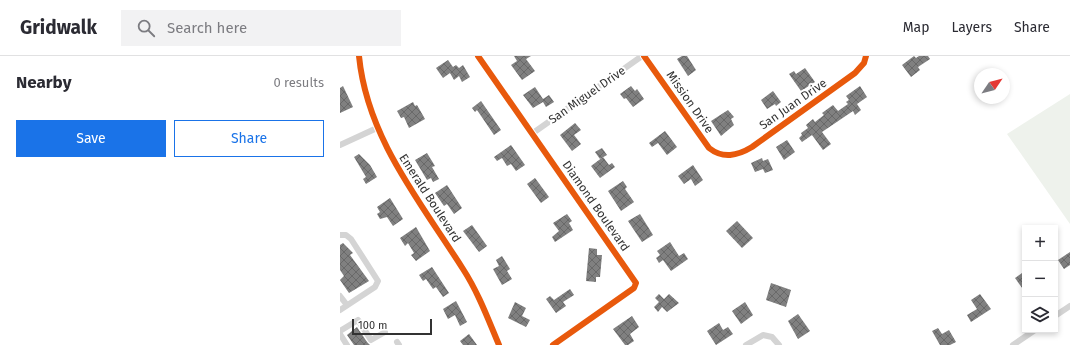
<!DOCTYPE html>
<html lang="en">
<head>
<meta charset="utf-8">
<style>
	:root { --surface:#fff; --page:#f2f2f3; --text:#2b2b33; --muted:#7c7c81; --line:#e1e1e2; --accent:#1a73e8 }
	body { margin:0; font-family:"Fira Sans",sans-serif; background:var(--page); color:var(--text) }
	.controls { position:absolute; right:12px; bottom:12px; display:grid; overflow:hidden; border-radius:0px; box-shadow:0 2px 6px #0003 }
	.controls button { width:36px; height:36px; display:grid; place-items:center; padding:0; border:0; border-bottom:1px solid var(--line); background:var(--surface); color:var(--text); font:20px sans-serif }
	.compass { position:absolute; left:634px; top:12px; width:36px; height:36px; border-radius:50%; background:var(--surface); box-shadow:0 2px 6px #0003; rotate:55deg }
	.scale { position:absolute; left:12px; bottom:10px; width:80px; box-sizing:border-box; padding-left:4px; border:2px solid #323232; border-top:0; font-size:11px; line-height:14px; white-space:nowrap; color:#323232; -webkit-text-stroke:3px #fff; paint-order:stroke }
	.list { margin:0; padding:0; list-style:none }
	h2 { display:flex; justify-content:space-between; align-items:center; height:52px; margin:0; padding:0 16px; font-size:17px }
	h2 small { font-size:13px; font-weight:400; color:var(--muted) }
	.actions { display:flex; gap:8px; padding:12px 16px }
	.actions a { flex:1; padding:9px 0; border:1px solid var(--accent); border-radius:0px; text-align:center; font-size:14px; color:var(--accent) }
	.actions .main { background:var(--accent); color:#fff }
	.icon { flex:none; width:22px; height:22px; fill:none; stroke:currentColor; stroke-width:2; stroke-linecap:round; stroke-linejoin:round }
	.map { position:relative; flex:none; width:730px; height:289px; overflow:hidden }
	header { display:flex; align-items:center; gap:24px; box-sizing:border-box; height:56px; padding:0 20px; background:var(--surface); border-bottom:1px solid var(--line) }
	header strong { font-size:19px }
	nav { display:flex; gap:22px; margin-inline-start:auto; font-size:14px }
	.search { width:280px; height:36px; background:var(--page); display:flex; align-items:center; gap:10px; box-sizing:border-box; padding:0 14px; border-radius:0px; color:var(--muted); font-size:15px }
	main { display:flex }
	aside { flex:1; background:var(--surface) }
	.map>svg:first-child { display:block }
	.green { fill:#eef2ec }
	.building { fill:url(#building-cross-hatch) }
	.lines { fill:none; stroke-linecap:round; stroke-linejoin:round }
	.minor { stroke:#d4d4d4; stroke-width:6 }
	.cycleway-casing { stroke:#fff; stroke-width:8 }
	.cycleway { stroke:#e8590c; stroke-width:6 }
	.labels { text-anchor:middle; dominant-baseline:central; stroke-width:4; stroke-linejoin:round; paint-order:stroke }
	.street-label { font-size:12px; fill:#323232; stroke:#fff }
</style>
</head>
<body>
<header>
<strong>Gridwalk</strong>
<div class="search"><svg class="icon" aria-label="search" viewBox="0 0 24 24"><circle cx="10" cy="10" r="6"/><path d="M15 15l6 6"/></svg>Search here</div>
<nav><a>Map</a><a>Layers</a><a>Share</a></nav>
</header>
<main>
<aside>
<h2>Nearby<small>0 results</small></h2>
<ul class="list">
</ul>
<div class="actions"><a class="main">Save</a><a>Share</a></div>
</aside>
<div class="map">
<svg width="730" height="289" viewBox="0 0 730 289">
	<defs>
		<pattern id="building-cross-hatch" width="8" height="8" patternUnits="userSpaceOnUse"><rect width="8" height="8" fill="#808080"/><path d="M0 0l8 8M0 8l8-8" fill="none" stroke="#696969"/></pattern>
	</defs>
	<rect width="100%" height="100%" fill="#fff"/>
	<polygon class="green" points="730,38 730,168 667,78"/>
	<g class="building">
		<polygon points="174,0 191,0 186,3 195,15 182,24 171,9 177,5"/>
		<polygon points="342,0 347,0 356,14 348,20 337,3"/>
		<polygon points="574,0 576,2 579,0 588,0 590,3 578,11 580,14 571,21 562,9"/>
		<polygon points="108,4 113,11 116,9 119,12 123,9 130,21 122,26 119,20 114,24 110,17 103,22 96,12"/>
		<polygon points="465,12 475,26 461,35 449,18 454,15 456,18"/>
		<polygon points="3,30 13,51 0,57 0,32"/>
		<polygon points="291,30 295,35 297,33 304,43 293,51 286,42 284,43 280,38"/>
		<polygon points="520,30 527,41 517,48 521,54 515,59 513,55 482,76 491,88 483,94 472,79 462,86 459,82 462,79 461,77 468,72 466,69 473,63 475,66 484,59 482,57 493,49 498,55 508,48 506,46 509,44 506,40"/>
		<polygon points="195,31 203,43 209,39 214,46 206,51 203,46 193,52 183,39"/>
		<polygon points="433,35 441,46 436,50 435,48 427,53 421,44"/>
		<polygon points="141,45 161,74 154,79 137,54 135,56 132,52"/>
		<polygon points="73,46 75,50 77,49 85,63 69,72 64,61 61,62 57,55"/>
		<polygon points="388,54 394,61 391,63 394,69 381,80 371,65"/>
		<polygon points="235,67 241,74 234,79 241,88 232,95 220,79"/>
		<polygon points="325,75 337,91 327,99 318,87 312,91 309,87"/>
		<polygon points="447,84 455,96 444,104 436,91"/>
		<polygon points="171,89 185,109 176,115 171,108 167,110 162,102 157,105 154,101"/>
		<polygon points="262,92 267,99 260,103 255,96"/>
		<polygon points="87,97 95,110 92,111 99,123 93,126 91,122 87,124 75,104"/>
		<polygon points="19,98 30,109 37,121 26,128 23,123 26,121 14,101"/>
		<polygon points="263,101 269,109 272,107 275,111 260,122 251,110"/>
		<polygon points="422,102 423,105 428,103 433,114 425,117 423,113 415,116 411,107"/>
		<polygon points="353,109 363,124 355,130 351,123 344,128 338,120"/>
		<polygon points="195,122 209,141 201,147 187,128"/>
		<polygon points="283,125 287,131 285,133 294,146 281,155 268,135"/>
		<polygon points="107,129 122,152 114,158 107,148 104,150 95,137"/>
		<polygon points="50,142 63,163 53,170 47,161 40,163 37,158 40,156 37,151"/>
		<polygon points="227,158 232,165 229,167 233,174 215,186 212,181 219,175 213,167"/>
		<polygon points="300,158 313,179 302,186 288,165"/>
		<polygon points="397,165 413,182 402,192 386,175"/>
		<polygon points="132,169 147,190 139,196 123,175"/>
		<polygon points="76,171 90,195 76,205 71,199 74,197 68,187 65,190 60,182"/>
		<polygon points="330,186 339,200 344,197 348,203 331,215 323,204 319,207 316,202 320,199 317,195"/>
		<polygon points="3,187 13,197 10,199 29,225 9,237 0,224 4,220 0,214 0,189"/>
		<polygon points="249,192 257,193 257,199 262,199 260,221 256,221 256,226 246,225"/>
		<polygon points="730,196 730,209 724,213 718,204"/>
		<polygon points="162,200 170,213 167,215 172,223 162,229 153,213 159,210 156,204"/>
		<polygon points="92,211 109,237 103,241 96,231 93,233 86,223 83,225 79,219"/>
		<polygon points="685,215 685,236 675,222"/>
		<polygon points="431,227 451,234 446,251 426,244"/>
		<polygon points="230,233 234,239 223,246 226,250 216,257 206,243 210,240 214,244"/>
		<polygon points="319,238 324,243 329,238 339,247 327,256 322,251 318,256 314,251 319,246 315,242"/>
		<polygon points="640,238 651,253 631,266 627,259 637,253 631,244"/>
		<polygon points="116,245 127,266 120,270 115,259 108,263 103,253"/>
		<polygon points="175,246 186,252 182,260 190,264 186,271 168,262"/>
		<polygon points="405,246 413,259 401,268 392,255"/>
		<polygon points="458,258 470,275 458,283 448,265"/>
		<polygon points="292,260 299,271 290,278 294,285 288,289 285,289 273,273"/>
		<polygon points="379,267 383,274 388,271 393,278 376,289 367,275"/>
		<polygon points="17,271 27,286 30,289 14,289 7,279"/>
		<polygon points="598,272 602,278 609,274 616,286 610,289 600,289 592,275"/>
		<polygon points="129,278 137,289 123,289 120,285"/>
	</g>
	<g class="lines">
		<g class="minor">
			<path d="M19,0C27,82 80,145 123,213C138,236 148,263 159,289"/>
			<polyline points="138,0 296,227 294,232 213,289"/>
			<path d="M304,0L369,92C383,103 397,100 412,91L515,17L524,7L526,0"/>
			<polyline points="193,77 302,0"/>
			<polyline points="0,89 37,72"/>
			<polyline points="0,179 6,179 11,183 38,225 35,231 0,254"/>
			<polyline points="0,240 7,249"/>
			<polyline points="715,260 730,250"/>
			<polyline points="0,275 18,264 31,284 45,276"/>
			<polyline points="0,278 7,289"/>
			<polyline points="57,286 59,289"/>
			<polyline points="406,289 423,279 432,281 439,289"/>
			<polyline points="673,289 695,274"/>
		</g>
		<g class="cycleway-casing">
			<g id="cycleway">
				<path d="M19,0C27,82 80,145 123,213C138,236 148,263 159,289"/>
				<polyline points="138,0 296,227 294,232 213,289"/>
				<path d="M304,0L369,92C383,103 397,100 412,91L515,17L524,7L526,0"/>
			</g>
		</g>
		<use href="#cycleway" class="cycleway"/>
	</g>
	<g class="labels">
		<g class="street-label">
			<text transform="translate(247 39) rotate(-35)">San Miguel Drive</text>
			<text transform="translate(350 46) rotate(55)">Mission Drive</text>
			<text transform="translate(453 48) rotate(-35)">San Juan Drive</text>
			<text transform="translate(90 142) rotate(57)">Emerald Boulevard</text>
			<text transform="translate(256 150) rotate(55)">Diamond Boulevard</text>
		</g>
	</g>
</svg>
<div class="controls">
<button>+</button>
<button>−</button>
<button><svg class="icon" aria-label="layers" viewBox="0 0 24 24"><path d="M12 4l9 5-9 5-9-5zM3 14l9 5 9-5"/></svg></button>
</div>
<svg class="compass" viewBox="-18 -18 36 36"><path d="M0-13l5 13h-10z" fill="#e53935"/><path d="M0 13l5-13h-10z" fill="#7c7c81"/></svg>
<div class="scale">100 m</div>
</div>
</main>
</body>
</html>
